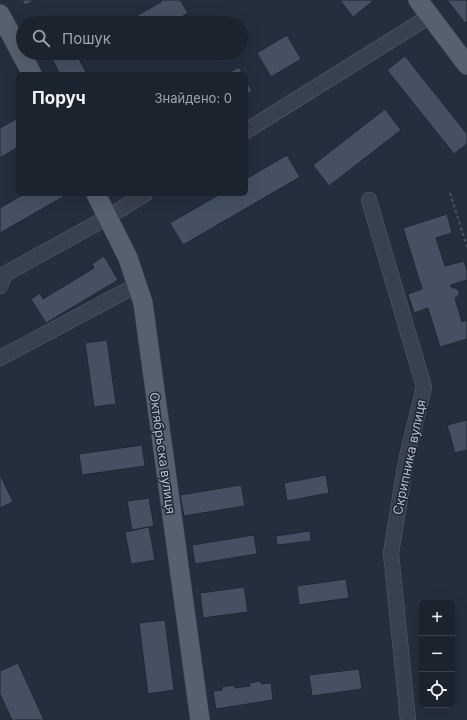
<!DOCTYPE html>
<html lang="uk">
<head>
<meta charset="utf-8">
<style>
	:root { --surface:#1b232e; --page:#242b36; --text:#f1f3f6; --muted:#a0a4aa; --line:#39404a }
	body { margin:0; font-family:Inter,sans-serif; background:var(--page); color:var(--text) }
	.controls { position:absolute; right:12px; bottom:12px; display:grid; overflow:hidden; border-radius:6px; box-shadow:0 4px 16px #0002 }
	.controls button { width:36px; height:36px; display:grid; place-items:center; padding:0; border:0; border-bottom:1px solid var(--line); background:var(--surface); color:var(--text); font:20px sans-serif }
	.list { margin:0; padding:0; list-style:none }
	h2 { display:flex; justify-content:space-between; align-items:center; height:52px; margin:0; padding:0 16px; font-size:17px }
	h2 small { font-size:13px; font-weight:400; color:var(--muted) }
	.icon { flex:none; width:22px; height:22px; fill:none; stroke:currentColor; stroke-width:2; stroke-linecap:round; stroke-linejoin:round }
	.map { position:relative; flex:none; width:467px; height:720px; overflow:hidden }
	.search { position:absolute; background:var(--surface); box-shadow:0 4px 16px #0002; left:16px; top:16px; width:232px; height:44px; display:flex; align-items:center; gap:10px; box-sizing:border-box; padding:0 14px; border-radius:22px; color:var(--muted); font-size:15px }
	.panel { position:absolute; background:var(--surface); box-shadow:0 4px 16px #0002; left:16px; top:72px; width:232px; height:124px; border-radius:6px }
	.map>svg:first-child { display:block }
	.building { fill:#455162; stroke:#1f2835 }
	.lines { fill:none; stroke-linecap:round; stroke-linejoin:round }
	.minor-casing { stroke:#565f6c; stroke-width:16 }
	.major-casing { stroke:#414a57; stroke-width:20 }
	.path { stroke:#44595c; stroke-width:2; stroke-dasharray:3 3; stroke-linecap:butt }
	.minor { stroke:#38414e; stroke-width:15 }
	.major { stroke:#56606e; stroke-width:19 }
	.labels { text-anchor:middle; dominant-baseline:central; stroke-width:3; stroke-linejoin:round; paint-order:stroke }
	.street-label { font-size:13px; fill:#b4bcc9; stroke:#1d2633 }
</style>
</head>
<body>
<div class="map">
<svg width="467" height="720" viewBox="0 0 467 720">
	<rect width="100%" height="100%" fill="#242f3e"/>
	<g class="building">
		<polygon points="22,0 35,0 25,5"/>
		<polygon points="161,0 180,0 188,13 171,23 124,23 161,2"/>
		<polygon points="340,0 372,0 373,1 353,17"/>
		<polygon points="447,0 467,0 467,21 465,23"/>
		<polygon points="287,35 301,59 271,77 257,53"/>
		<polygon points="62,53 76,53 87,74 60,74 52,59"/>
		<polygon points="405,56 467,134 467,144 454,154 387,70"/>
		<polygon points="239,67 243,74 227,74"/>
		<polygon points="246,80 252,91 246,94"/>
		<polygon points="385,109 401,130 329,186 313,165"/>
		<polygon points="18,118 18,147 0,158 0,128"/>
		<polygon points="287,155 300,177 183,245 170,223 220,194 246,194 246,179"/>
		<polygon points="24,194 68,194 0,233 0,208"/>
		<polygon points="447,214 452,233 436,238 445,266 464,261 467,271 467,280 451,285 452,288 456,288 459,291 459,295 455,298 462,322 467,320 467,339 440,347 428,308 414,313 408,294 422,289 403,228"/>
		<polygon points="104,256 118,280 46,323 31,299 40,293 43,299 94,268 92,264"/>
		<polygon points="107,340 116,404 94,407 85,343"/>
		<polygon points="467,420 467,450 455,453 447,425"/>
		<polygon points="142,445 145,466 82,475 79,454"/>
		<polygon points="0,474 13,502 0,508"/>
		<polygon points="326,475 329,493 287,501 284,483"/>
		<polygon points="241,485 245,506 184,516 180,495"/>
		<polygon points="149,498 154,526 132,530 127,501"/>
		<polygon points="149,527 155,560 131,564 125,532"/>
		<polygon points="310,531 311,541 277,545 276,536"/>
		<polygon points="254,535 257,554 195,564 192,545"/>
		<polygon points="346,579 349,598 299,605 297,586"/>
		<polygon points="244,587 248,612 203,618 200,593"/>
		<polygon points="165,620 174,690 148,694 139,623"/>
		<polygon points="18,663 44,720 12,720 0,694 0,671"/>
		<polygon points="359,669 362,689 312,696 309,675"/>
		<polygon points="261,681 261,684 271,683 273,700 216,709 213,691 222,690 222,687 234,685 235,688 250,686 249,683"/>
	</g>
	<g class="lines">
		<g class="minor-casing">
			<g id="minor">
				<polyline points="246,131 430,16"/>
				<polyline points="369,200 424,387 406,461 391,553 408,720"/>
				<polyline points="0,286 5,274 108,217 145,194"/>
				<polyline points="0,358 137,285"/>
			</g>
		</g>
		<g class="major-casing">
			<g id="major">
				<polyline points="418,0 467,65"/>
				<polyline points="0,14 32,74"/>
				<polyline points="96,194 128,258 143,303 200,720"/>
			</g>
		</g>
		<polyline class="path" points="450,193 467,247"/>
		<use href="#minor" class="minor"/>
		<use href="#major" class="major"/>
	</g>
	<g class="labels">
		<g class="street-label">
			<text transform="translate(163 453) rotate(82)">Октябрьска вулиця</text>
			<text transform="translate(409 457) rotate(-78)">Скрипника вулиця</text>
		</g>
	</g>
</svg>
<div class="controls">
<button>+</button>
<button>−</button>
<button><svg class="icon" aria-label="locate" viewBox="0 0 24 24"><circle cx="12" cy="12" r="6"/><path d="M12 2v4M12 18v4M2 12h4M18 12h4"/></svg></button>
</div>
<div class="search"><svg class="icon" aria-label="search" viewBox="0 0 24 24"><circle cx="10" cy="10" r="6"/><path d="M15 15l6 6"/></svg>Пошук</div>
<section class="panel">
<h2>Поруч<small>Знайдено: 0</small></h2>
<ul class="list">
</ul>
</section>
</div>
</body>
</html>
